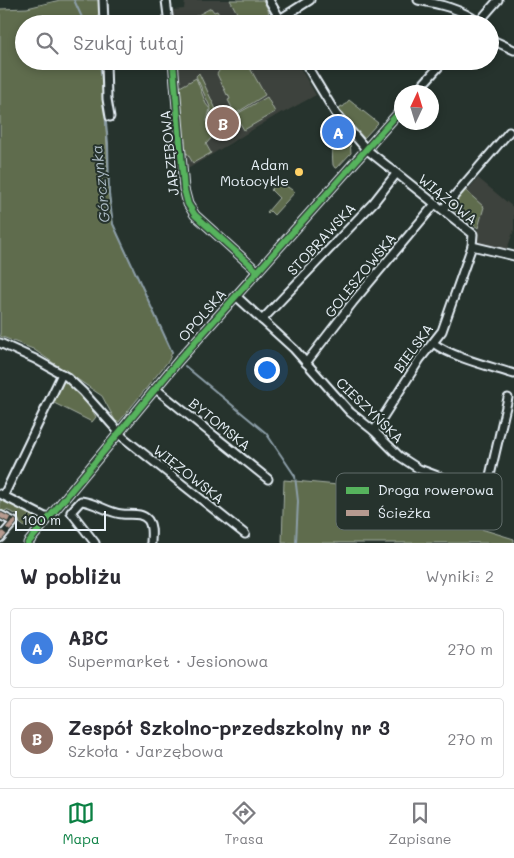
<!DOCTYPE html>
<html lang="pl">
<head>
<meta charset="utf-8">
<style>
	:root { --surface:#fff; --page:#f7f7f7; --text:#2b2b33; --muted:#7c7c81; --line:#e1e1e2; --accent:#0b8043 }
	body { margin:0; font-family:Mali,sans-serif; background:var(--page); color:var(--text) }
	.compass { position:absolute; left:394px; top:85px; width:45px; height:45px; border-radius:50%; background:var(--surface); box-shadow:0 2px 8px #0003; rotate:4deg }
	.scale { position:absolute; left:15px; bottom:12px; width:91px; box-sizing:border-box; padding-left:5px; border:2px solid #e8f1f8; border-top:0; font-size:14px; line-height:18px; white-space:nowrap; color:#e8f1f8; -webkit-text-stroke:4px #26332d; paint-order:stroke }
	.you { position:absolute; left:266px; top:369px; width:18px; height:18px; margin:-12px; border:4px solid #fff; border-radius:50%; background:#1a73e8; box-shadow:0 0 0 8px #1a73e833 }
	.badge { display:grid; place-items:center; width:32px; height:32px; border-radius:50%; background:var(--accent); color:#fff; font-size:16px; font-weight:700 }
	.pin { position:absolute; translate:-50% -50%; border:2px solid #fff; box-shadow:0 1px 5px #0006 }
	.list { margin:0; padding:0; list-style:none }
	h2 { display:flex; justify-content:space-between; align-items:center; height:65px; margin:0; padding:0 20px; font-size:21px }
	h2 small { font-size:16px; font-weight:400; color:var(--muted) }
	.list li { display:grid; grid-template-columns:32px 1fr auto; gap:15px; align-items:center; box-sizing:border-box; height:80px; margin:0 10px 10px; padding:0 10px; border:1px solid var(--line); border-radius:5px }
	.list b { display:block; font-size:19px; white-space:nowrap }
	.list p { margin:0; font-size:16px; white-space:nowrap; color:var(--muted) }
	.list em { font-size:16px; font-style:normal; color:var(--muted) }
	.icon { flex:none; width:28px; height:28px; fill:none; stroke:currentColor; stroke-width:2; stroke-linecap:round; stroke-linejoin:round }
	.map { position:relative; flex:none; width:514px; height:543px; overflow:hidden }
	.search { position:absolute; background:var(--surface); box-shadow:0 2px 8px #0003; left:15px; right:15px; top:15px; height:55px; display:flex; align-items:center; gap:12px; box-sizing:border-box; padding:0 18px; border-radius:28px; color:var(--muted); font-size:19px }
	.sheet { height:245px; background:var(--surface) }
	nav { display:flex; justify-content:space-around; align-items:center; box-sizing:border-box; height:70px; border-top:1px solid var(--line); background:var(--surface); font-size:14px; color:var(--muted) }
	nav a { display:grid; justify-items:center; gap:2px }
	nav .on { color:var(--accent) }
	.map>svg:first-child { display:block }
	.built { fill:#3d423c }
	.green { fill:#5f6c4e; stroke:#a4aea3 }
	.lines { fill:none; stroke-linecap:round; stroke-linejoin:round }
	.stream { stroke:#8c9ea8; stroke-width:2 }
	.minor-casing { stroke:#e8f1f8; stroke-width:11 }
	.minor { stroke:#26332d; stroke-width:7 }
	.quiet { stroke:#b69a8f; stroke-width:5; stroke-dasharray:10 5; stroke-linecap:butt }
	.cycleway-casing { stroke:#26332d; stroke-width:9 }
	.cycleway { stroke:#56b35d; stroke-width:6 }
	.poi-dot { fill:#ffd166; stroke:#26332d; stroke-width:2 }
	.labels { text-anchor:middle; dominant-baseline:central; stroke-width:4; stroke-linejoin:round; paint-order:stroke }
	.street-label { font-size:14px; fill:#e8f1f8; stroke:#26332d }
	.poi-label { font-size:14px; fill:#e8f1f8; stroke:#26332d; text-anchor:end }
	.water-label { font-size:15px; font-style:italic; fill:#abbac3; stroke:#26332d }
	.key { fill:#26332d; stroke:#606c6a; stroke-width:1 }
	.key-label { font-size:14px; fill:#e8f1f8 }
</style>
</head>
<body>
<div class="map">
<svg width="514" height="543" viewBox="0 0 514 543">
	<rect width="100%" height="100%" fill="#26332d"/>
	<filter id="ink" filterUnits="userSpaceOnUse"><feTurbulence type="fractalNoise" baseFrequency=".02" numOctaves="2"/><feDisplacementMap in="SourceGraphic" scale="10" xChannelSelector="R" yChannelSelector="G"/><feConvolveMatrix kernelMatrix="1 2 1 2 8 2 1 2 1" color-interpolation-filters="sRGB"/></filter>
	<g filter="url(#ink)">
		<g class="built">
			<polygon points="185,0 261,0 274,24 173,24 172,10 184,9"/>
			<polygon points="176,61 296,61 316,95 283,113 282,112 186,170"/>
			<polygon points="478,178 514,208 514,230 506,252 478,245 476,242 478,228 452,209 452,204 464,189 467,191"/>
		</g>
		<g class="green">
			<polygon points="60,0 100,0 101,24 24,24 24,61 103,61 109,193 113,224 172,352 169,360 119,422 116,422 102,396 33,349 0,336 0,9 27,8"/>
			<polygon points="230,0 263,0 269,12 258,24 243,24"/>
			<polygon points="211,8 214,12 217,11 224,24 186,24 185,22"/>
			<polygon points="234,61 246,61 265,95 235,114 228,100 230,99 228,94 227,95 217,74 221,68"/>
			<polygon points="199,73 221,120 212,124 209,121 211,109 196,76"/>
			<polygon points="196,78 206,104 210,109 207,121 214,135 206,144 211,153 193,163 187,153 185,154 178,88"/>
			<polygon points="267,97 275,112 244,130 235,115"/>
			<polygon points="349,100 378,123 364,138 339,110 341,106 343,107"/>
			<polygon points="341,136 346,136 350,142 351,153 337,168 335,168 333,165 332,151 340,142 338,140"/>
			<polygon points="279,181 295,192 274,215 270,211 268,213 267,212 279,198 271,190"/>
			<polygon points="464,189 484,207 478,228 452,209 452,204"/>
			<polygon points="66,379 77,389 95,415 96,417 92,422 52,402 62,381"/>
			<polygon points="284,480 338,485 514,539 514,543 282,543"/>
			<polygon points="0,498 35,514 39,517 27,529 16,520 18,515 6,510 3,514 0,512"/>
		</g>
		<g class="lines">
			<g class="stream">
				<polyline points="74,0 85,24"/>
				<polyline points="100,61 108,143 109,194 113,224 172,352"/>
				<polyline points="185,366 266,433 295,476 298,501 296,543"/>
			</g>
			<g class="minor-casing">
				<g id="minor">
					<polyline points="103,0 104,24"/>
					<polyline points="166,0 169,24"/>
					<polyline points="269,0 283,24"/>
					<path d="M418,0C439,4 462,9 478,22"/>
					<polyline points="280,19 310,0"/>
					<polyline points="477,24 498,0"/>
					<polyline points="490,39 514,50"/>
					<polyline points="106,61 107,99 110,117"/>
					<polyline points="173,61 184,189 188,204 195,215 257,271"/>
					<polyline points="304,61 336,114 366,149 473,234 472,246 442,331 420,359 374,431"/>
					<polyline points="416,92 444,61"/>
					<polyline points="443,209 509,132"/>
					<polyline points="472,246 514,256"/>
					<polyline points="236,296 294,349 350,412 374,431 399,456 419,469 443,478 485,489 488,484 508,398"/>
					<polyline points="262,320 374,202 396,174"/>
					<polyline points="0,343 35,359 67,377 83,392 124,438 245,534"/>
					<path d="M433,343C454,358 489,366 514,374"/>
					<polyline points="306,363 353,302 435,204"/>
					<polyline points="156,389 268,479"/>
					<polyline points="0,494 49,519"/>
					<polyline points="4,495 62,374"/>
					<polyline points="0,515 14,522 0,538"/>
					<polyline points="28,543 180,359 402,109"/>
					<path d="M95,543L71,512L81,501C95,502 108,513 122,514C131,515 141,512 148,520C153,527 151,535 151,543"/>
				</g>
			</g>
			<use href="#minor" class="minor"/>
			<polyline class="quiet" points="0,515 14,522 0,538"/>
			<g class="cycleway-casing">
				<g id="cycleway">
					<polyline points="173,61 184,189 188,204 195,215 257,271"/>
					<polyline points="28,543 180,359 402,109"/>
				</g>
			</g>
			<use href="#cycleway" class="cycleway"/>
		</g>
	</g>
	<circle class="poi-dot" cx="299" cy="172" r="5"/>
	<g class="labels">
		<g class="street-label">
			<text transform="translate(169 153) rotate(-96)">JARZĘBOWA</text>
			<text transform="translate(448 199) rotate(39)">WIĄZOWA</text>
			<text transform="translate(321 239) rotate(-47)">STOBRAWSKA</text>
			<text transform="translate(360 275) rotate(-51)">GOLESZOWSKA</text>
			<text transform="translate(202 315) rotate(-49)">OPOLSKA</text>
			<text transform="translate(413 348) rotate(-54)">BIELSKA</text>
			<text transform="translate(370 410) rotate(44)">CIESZYŃSKA</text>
			<text transform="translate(220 424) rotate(39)">BYTOMSKA</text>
			<text transform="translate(189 474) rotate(38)">WIĘZOWSKA</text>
		</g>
		<g class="poi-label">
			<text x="289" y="164">Adam<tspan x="289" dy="16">Motocykle</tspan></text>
		</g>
		<g class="water-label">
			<text transform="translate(100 184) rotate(-96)">Górczynka</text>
		</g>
	</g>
	<rect x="336" y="473" width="166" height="57" rx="8" class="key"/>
	<rect x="346" y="487" width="23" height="7" fill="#56b35d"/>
	<rect x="346" y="510" width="23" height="6" fill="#b69a8f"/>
	<g class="key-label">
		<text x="378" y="495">Droga rowerowa</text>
		<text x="378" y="518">Ścieżka</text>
	</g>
</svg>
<svg class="compass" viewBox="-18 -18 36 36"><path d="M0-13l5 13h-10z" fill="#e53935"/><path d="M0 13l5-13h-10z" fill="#7c7c81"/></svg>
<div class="scale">100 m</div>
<div class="you"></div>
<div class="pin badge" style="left:338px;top:132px;background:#3f7fe0">A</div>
<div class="pin badge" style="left:223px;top:123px;background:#8d6e63">B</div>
<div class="search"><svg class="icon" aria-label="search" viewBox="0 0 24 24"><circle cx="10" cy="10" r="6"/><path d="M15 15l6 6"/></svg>Szukaj tutaj</div>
</div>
<section class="sheet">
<h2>W pobliżu<small>Wyniki: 2</small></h2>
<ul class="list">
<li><span class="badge" style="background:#3f7fe0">A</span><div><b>ABC</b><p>Supermarket · Jesionowa</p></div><em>270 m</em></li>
<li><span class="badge" style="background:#8d6e63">B</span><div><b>Zespół Szkolno-przedszkolny nr 3</b><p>Szkoła · Jarzębowa</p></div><em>270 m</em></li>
</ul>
</section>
<nav>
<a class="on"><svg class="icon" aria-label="map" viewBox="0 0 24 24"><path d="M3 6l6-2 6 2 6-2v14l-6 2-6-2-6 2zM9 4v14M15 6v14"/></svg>Mapa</a>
<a><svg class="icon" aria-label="directions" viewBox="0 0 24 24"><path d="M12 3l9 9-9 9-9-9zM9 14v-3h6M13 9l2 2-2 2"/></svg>Trasa</a>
<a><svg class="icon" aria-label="saved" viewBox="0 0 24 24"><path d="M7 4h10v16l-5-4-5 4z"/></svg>Zapisane</a>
</nav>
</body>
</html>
